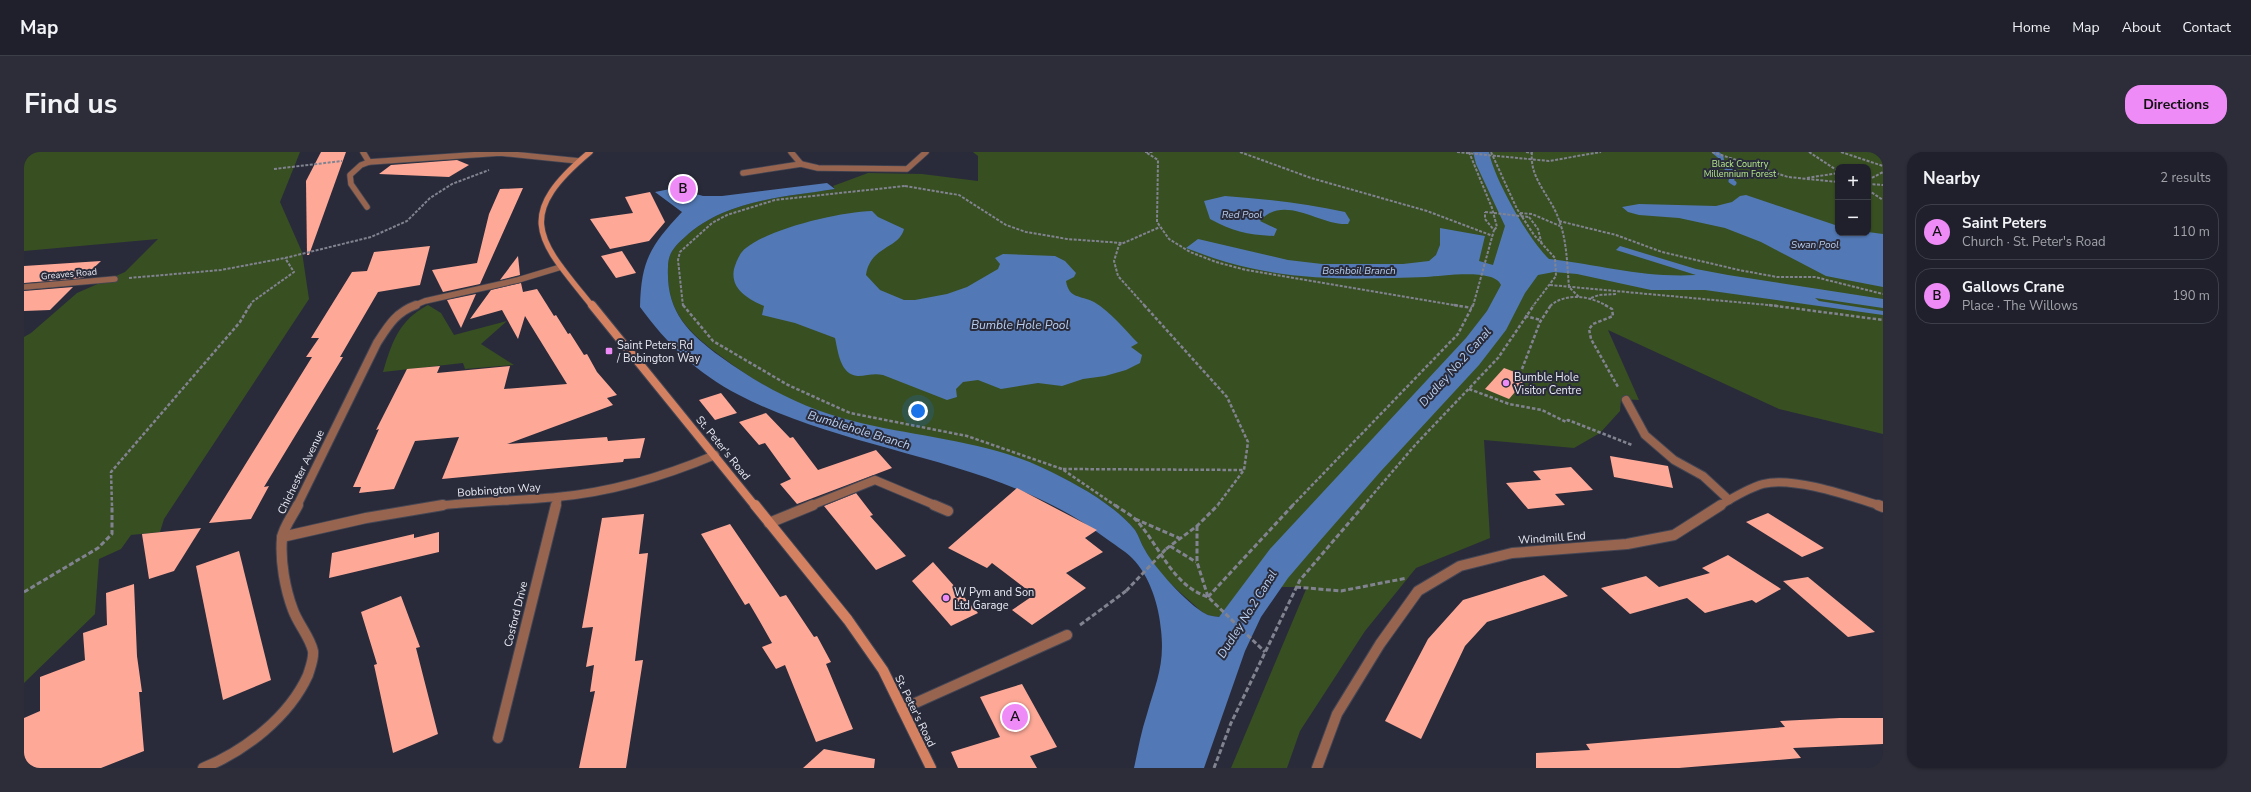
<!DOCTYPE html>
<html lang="en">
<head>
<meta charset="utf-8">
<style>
	:root { --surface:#1f202c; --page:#2c2d38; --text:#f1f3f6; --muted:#a1a3a9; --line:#3c3e48; --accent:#ef8bf7 }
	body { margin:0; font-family:"Nunito Sans",sans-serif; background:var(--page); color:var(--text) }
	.controls { position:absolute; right:12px; top:12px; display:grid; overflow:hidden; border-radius:8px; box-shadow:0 1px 3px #0004 }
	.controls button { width:36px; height:36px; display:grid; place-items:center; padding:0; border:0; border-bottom:1px solid var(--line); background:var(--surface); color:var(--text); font:20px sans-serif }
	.you { position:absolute; left:894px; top:259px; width:14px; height:14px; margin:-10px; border:3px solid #fff; border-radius:50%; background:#1a73e8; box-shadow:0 0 0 6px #1a73e833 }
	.badge { display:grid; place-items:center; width:26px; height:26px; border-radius:50%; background:var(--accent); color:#111; font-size:13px; font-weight:700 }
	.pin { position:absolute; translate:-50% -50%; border:2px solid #fff; box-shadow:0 1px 4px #0006 }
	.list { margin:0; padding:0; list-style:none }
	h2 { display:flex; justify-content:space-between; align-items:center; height:52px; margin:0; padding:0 16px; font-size:17px }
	h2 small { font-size:13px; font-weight:400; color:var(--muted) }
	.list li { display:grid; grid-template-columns:26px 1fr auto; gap:12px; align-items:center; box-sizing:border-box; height:56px; margin:0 8px 8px; padding:0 8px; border:1px solid var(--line); border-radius:16px }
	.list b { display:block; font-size:15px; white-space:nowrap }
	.list p { margin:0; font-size:13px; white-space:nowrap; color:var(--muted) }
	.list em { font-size:13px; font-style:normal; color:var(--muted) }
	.map { position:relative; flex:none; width:1859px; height:616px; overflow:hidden; border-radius:16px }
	header { display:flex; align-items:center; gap:24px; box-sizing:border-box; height:56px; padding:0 20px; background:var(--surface); border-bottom:1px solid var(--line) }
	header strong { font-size:19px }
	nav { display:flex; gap:22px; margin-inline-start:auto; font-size:14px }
	.intro { display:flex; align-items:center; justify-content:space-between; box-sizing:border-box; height:96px; padding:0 24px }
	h1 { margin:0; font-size:28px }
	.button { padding:10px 18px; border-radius:16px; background:var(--accent); color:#111; font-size:14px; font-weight:700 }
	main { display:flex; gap:24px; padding:0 24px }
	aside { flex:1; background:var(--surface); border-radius:16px; box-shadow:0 1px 3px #0004 }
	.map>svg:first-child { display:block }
	.green { fill:#384f22; fill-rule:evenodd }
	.water { fill:#5279b5 }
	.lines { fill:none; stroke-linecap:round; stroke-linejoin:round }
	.stream { stroke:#5279b5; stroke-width:5 }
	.building { fill:#fea998 }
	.lane-far1-casing { stroke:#444654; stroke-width:10 }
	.lane-casing { stroke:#444654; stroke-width:12 }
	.street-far2-casing { stroke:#444654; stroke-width:7 }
	.street-far1-casing { stroke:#444654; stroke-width:10 }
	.street-casing { stroke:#444654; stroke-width:12 }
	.secondary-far2-casing { stroke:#444654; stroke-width:7 }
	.secondary-far1-casing { stroke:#444654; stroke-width:10 }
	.secondary-casing { stroke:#444654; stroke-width:12 }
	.path-far2 { stroke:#828390; stroke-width:2; stroke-dasharray:3 1.5; stroke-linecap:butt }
	.path-far1 { stroke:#828390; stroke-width:2.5; stroke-dasharray:3.5 2; stroke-linecap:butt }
	.path { stroke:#828390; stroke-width:3; stroke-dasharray:5 2.5; stroke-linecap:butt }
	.lane-far1 { stroke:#976450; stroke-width:8 }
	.lane { stroke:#976450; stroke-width:10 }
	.street-far2 { stroke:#976450; stroke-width:5.5 }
	.street-far1 { stroke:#976450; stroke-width:8 }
	.street { stroke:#976450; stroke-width:10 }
	.secondary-far2 { stroke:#d38161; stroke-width:5.5 }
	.secondary-far1 { stroke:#d38161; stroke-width:8 }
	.secondary { stroke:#d38161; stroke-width:10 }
	.path-bridge-far1 { stroke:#828390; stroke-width:2; stroke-dasharray:3 1.5; stroke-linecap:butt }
	.path-bridge { stroke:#828390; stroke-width:3; stroke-dasharray:5 2.5; stroke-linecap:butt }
	.poi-dot { fill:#ef8bf7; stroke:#292b3a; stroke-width:1.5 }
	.labels { text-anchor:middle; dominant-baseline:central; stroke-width:4; stroke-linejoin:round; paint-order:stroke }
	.far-park-label { font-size:9px; fill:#b6e889; stroke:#292b3a }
	.far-street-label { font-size:9px; fill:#e9eaf4; stroke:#292b3a }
	.far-water-label { font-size:10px; font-style:italic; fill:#b8cef0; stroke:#292b3a }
	.poi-label { font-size:11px; fill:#e9eaf4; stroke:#292b3a; text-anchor:start }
	.street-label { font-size:11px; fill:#e9eaf4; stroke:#292b3a }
	.water-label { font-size:12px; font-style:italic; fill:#b8cef0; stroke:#292b3a }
</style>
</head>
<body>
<header>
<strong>Map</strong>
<nav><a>Home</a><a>Map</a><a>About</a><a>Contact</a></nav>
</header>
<div class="intro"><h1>Find us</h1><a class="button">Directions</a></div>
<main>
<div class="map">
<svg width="1859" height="616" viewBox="0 0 1859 616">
	<rect width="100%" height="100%" fill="#292b3a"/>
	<g class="green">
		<polygon points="0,0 276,0 256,50 278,100 285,147 140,367 136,380 107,383 97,397 75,407 71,462 0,531 0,185 7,181 53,141 101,120 134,87 0,99"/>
		<path d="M949,0H1859V282L1755,257L1584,178L1615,248L1597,247L1596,259L1576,281L1550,296L1460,288L1466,386L1392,416L1341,479L1276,579L1263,616H1207L1283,435H1220L1195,465C1191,464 1185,464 1182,462C1177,460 1172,454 1168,451C1150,435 1132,419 1121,398C1117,392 1115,384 1111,378C1093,356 1064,339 1039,326C965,288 881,288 803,262C765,250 730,229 698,205C664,180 642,160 644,115C644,101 651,94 661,85C701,48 759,45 811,37L809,34L844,21L898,22L954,29V4ZM1814,15H1844V81H1814Z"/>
		<path d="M404,153L417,161L430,183L483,169L457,192L490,213L441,217L439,211L359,220C368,190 375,168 404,153Z"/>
	</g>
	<g class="water">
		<path d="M1449,0H1465C1470,27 1505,88 1525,107C1577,113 1620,126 1672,123L1592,98L1596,94L1672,117L1704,123L1859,147V156L1791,146L1795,149L1859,159V163L1681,138H1627L1553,122L1530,120L1514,123L1501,141L1482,178L1455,213L1357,319L1294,391L1264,426L1237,465L1221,499L1180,616H1110C1114,598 1117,580 1123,562C1132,530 1141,513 1137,478C1135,454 1126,424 1108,406C1100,398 1089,392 1080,385C973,305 831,303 715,243C674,222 643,192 616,155C617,108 627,93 658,60L631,40L651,36L679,44H698L803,31L811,37C760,45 701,48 661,85C651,94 644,101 644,115C642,159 663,180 697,205C737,234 780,257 829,269C891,285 960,288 1019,316C1049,330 1090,352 1111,378C1115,384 1117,392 1121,398C1130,415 1164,453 1182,462C1185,464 1191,464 1195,465L1246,397L1442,186L1463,159L1477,133C1470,116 1419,124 1402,125C1344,127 1283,129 1226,116C1205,112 1183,104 1162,96L1174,87L1264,108L1298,112H1379L1405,109L1412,103L1416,93V76L1461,84L1455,109L1469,113L1481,74L1452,12Z"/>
		<polygon points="1722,43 1814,74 1814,81 1844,80 1859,82 1859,135 1802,124 1737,90 1701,76 1655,66 1615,63 1604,60 1598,55 1615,52 1692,54 1708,50 1716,44"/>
		<path d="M1201,44C1242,47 1281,51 1321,60L1326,68L1324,72C1296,74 1260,41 1236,69L1253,77L1250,84C1224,83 1208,79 1186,67L1180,49Z"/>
		<path d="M848,59L854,65L880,77C875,97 846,94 842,123L856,138L880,148H891L923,142L943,135L974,117L976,112L971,106L979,102L1031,104L1041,109L1052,121L1050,125L1042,129C1045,147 1056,143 1070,150C1087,160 1100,177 1114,191L1107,195L1118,203L1116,211L1102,218L1081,224L1059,227L1038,234L1014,231L977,237L954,228L939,230L932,237L933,245L923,248L859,223C849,221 843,224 834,224C816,223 814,199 811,186L771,171L738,163L740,154C724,147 706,137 710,117C712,110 716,100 722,96C747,76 816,60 848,59Z"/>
	</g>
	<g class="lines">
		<polyline class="stream" points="1691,0 1697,5 1698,12 1710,22 1707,29 1710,31"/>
	</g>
	<g class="building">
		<polygon points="297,0 322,0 285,103 283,103 282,29"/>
		<polygon points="433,8 445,13 425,25 355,22 367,13"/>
		<polygon points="499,36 456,132 419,140 408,118 453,111 465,62 476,37"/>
		<polygon points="626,40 641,70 625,89 586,97 566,67 609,61 601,45"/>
		<polygon points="406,94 396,133 354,140 316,205 319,205 240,335 245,334 227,367 185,371 288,205 282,205 295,186 287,186 328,120 343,119 350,100"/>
		<polygon points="598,99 612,121 592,126 577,104"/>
		<polygon points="494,104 496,123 476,128"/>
		<polygon points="77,109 59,126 0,131 0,114"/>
		<polygon points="497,131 499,140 513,137 530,164 532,163 544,182 546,181 560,203 563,202 573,220 593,243 583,246 589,253 483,292 583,285 584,289 621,286 616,306 600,307 599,310 418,327 435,285 391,289 370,337 335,341 337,335 329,335 355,277 352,278 383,217 416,214 413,221 486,214 480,237 543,232 501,164 494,187 478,158 446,167 467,138"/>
		<polygon points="49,135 26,158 0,159 0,139"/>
		<polygon points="452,142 437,176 423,148"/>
		<polygon points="1480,216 1504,225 1485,247 1461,237"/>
		<polygon points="697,241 713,261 691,268 675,248"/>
		<polygon points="742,261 766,286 769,285 794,318 852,298 868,316 773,352 756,332 767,327 741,291 735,293 715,270"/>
		<polygon points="1586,304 1644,314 1649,336 1590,325"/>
		<polygon points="1547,315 1569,338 1531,342 1541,353 1504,357 1482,331 1517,328 1509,319"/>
		<polygon points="993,336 1073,378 1061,386 1079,400 1042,421 1062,436 1008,473 988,458 1010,443 968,411 963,416 924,396"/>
		<polygon points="832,341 849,363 846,364 882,404 852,418 800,354"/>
		<polygon points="1744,361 1800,396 1778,405 1722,370"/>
		<polygon points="620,362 615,402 624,401 611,509 619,508 602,616 555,616 571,539 566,540 570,513 562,515 569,475 558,476 578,366"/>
		<polygon points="706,372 756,445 762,443 790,485 793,484 807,510 802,512 829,577 792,590 761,513 752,517 738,495 748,491 735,468 725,451 721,453 677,382"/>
		<polygon points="177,376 150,419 125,427 118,382"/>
		<polygon points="415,380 415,400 305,426 308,401 390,382 390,386"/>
		<polygon points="215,399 247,528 199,548 172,414"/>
		<polygon points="1704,403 1757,437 1732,451 1728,448 1681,461 1663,446 1606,462 1577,436 1622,424 1635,435 1686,421 1678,416"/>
		<polygon points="909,410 954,461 927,474 888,429"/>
		<polygon points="1520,423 1544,444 1463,470 1441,494 1397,587 1361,569 1404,487 1439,448"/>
		<polygon points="1784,425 1851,480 1824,485 1759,429"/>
		<polygon points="110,432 113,504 118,540 115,540 120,599 77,616 0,616 0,566 16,559 16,525 61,508 59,481 83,473 82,441"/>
		<polygon points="377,444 396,495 392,496 414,582 369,601 350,513 353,512 337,460"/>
		<polygon points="998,532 1033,595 1006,604 1013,616 934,616 927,600 976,585 956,545"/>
		<polygon points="1816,566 1859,566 1859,592 1769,596 1777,606 1655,616 1512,616 1512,601 1566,598 1562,592 1761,575 1756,569"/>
		<polygon points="800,597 851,607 850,616 779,616"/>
	</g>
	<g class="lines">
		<g class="lane-far1-casing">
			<g id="lane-far1">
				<polyline points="1602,248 1621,283 1650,308 1679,324 1705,348"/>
				<polyline points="786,354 851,328 913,354"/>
			</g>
		</g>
		<g class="lane-casing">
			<g id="lane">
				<polyline points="910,353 924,359"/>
				<polyline points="745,371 789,353"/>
				<polyline points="878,557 1043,483"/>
			</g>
		</g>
		<g class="street-far2-casing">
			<g id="street-far2">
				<polyline points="339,0 345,10 337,13 326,23 327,32 343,55"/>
				<polyline points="767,0 777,12 794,16 883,17 902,0"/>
				<polyline points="345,10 476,1 555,9"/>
				<polyline points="719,21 777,12"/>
				<polyline points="0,135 91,127"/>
				<polyline points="389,154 401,149 494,128 537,115"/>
			</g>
		</g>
		<g class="street-far1-casing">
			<g id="street-far1">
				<path d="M273,354L353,191C364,174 372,160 392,153"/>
				<path d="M412,354C452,349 493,349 533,345C588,340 641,324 691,303"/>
				<polyline points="532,354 534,345"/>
				<path d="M1695,354C1708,346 1725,336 1739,332C1769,324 1828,345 1857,354"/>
			</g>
		</g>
		<g class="street-casing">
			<g id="street">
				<polyline points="1854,353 1859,355"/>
				<polyline points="258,385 342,366 419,353"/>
				<polyline points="474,586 532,353"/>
				<path d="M179,616C221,599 265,565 284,523C286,516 290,507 289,499C286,485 274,472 269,458C261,437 256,409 258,386C259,376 269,363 274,353"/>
				<polyline points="1293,616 1313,562 1356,492 1394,439 1436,414 1488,401 1603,392 1650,383 1697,353"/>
			</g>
		</g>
		<g class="secondary-far2-casing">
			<path id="secondary-far2" d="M566,0C488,65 515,88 568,154"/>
		</g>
		<g class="secondary-far1-casing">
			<polyline id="secondary-far1" points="568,153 731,354"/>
		</g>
		<g class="secondary-casing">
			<polyline id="secondary" points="731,353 824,468 859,518 907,616"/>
		</g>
		<g class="path-far2">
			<polyline points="1121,0 1129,0"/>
			<polyline points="1216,0 1287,26 1403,59 1469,84"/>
			<polyline points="1445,0 1468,56 1473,75 1470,78"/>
			<polyline points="1467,0 1493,57 1510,83 1531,106 1532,124 1509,154"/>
			<polyline points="1502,0 1508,1"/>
			<path d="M1508,0C1505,27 1527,44 1535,68C1543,89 1543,112 1545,135L1555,145"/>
			<polyline points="1688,0 1764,25 1814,30"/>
			<polyline points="1785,0 1814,19"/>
			<polyline points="1817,0 1859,14"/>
			<polyline points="1123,1 1134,8 1133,70 1145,87 1166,100 1192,110 1222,118 1435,154"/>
			<polyline points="1473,4 1525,9 1577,0"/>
			<polyline points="250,17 318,9"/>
			<polyline points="1783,26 1814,21"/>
			<polyline points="1844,28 1859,20"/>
			<polyline points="1844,32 1859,33"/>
			<polyline points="881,34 935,43 982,73 1002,80 1043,87 1098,91"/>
			<polyline points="1844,38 1859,48"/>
			<polyline points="1496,61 1508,62 1536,74"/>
			<polyline points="1505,65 1514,77 1518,93"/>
			<polyline points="1535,69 1592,83 1638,100 1715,118 1753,125 1791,125 1859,142"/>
			<polyline points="105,126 197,118 261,106 347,85 383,69 406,46 428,32 465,18"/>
			<polyline points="1526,133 1755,154"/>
			<polyline points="1567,146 1575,143 1592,142"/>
			<polyline points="226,154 228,150 270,120 261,106"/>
			<polyline points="659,154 654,108 656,100 688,71 703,63 751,48 881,34"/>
			<polyline points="1121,154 1094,124 1090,109 1095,93 1136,75"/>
			<polyline points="1449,154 1470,78 1461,67 1461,60"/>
			<path d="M1526,154C1542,140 1566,144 1583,154"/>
		</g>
		<g class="path-far1">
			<polyline points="659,153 689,189 764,233 826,261 943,284 1038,317 1092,354"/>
			<polyline points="1120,153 1203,245 1224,290 1220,318 1193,354"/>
			<polyline points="1430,153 1448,156"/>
			<polyline points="1581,153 1588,157 1589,164 1569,172 1565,177 1567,187 1594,235"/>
			<polyline points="1745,153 1859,168"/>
			<polyline points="1501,164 1517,168"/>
			<polyline points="1498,217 1516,170 1527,153"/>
			<polyline points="1445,237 1485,252 1518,258 1542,270 1544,268 1608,293"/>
			<polyline points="1039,317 1220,318"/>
			<polyline points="88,354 87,320 216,170 226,153"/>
			<polyline points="1268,354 1434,182 1449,153"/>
			<polyline points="1339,354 1392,292 1474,206 1510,153"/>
		</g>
		<g class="path">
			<path d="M1091,353C1097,358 1106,362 1111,367C1136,393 1147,433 1184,445L1241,500"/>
			<polyline points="1111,367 1155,386"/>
			<polyline points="1173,374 1173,410 1184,445"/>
			<polyline points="1146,394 1172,410"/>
			<polyline points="1142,397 1173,374 1194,353"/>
			<polyline points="1272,435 1317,439 1383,426"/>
			<polyline points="0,440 74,396 88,382 88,353"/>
			<polyline points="1184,445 1269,353"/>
			<polyline points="1056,473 1102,439"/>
			<polyline points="1190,616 1207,571 1276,428 1340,353"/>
		</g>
		<use href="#lane-far1" class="lane-far1"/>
		<use href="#lane" class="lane"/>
		<use href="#street-far2" class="street-far2"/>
		<use href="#street-far1" class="street-far1"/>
		<use href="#street" class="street"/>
		<use href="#secondary-far2" class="secondary-far2"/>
		<use href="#secondary-far1" class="secondary-far1"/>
		<use href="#secondary" class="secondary"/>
		<g class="path-bridge-far1">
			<polyline points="1433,0 1473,4"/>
			<polyline points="1461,60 1505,65"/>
		</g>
		<polyline class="path-bridge" points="1102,439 1142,397"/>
	</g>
	<g class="poi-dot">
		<rect x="581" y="195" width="8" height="8" rx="2"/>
		<circle cx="1482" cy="231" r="4"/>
		<circle cx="922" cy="446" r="4"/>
	</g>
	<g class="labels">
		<g class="far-park-label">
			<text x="1716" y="12">Black Country<tspan x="1716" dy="10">Millennium Forest</tspan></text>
		</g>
		<g class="far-street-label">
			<text transform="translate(45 122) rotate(-5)">Greaves Road</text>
		</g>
		<g class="far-water-label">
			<text x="1218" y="63">Red Pool</text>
			<text x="1791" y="93">Swan Pool</text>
			<text x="1335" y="119">Boshboil Branch</text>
		</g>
		<g class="poi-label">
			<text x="593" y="193">Saint Peters Rd<tspan x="593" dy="13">/ Bobington Way</tspan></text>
			<text x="1490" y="225">Bumble Hole<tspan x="1490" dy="13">Visitor Centre</tspan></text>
			<text x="930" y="440">W Pym and Son<tspan x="930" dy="13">Ltd Garage</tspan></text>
		</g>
		<g class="street-label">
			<text transform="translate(699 296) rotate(51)">St. Peter's Road</text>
			<text transform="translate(277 320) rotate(-64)">Chichester Avenue</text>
			<text transform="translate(475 338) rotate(-4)">Bobbington Way</text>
			<text transform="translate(1528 386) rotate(-4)">Windmill End</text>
			<text transform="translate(492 462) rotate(-76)">Cosford Drive</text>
			<text transform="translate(891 559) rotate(64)">St. Peter's Road</text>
		</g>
		<g class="water-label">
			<text x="996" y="173">Bumble Hole Pool</text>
			<text transform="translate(1431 215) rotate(-48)">Dudley No.2 Canal</text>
			<text transform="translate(835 278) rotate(17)">Bumblehole Branch</text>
			<text transform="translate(1223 462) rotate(-58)">Dudley No.2 Canal</text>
		</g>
	</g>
</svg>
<div class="controls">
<button>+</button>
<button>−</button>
</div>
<div class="you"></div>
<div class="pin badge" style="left:991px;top:565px">A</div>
<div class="pin badge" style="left:659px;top:37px">B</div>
</div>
<aside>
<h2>Nearby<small>2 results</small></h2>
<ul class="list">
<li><span class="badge">A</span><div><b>Saint Peters</b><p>Church · St. Peter's Road</p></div><em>110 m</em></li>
<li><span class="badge">B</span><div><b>Gallows Crane</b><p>Place · The Willows</p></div><em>190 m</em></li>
</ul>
</aside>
</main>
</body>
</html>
